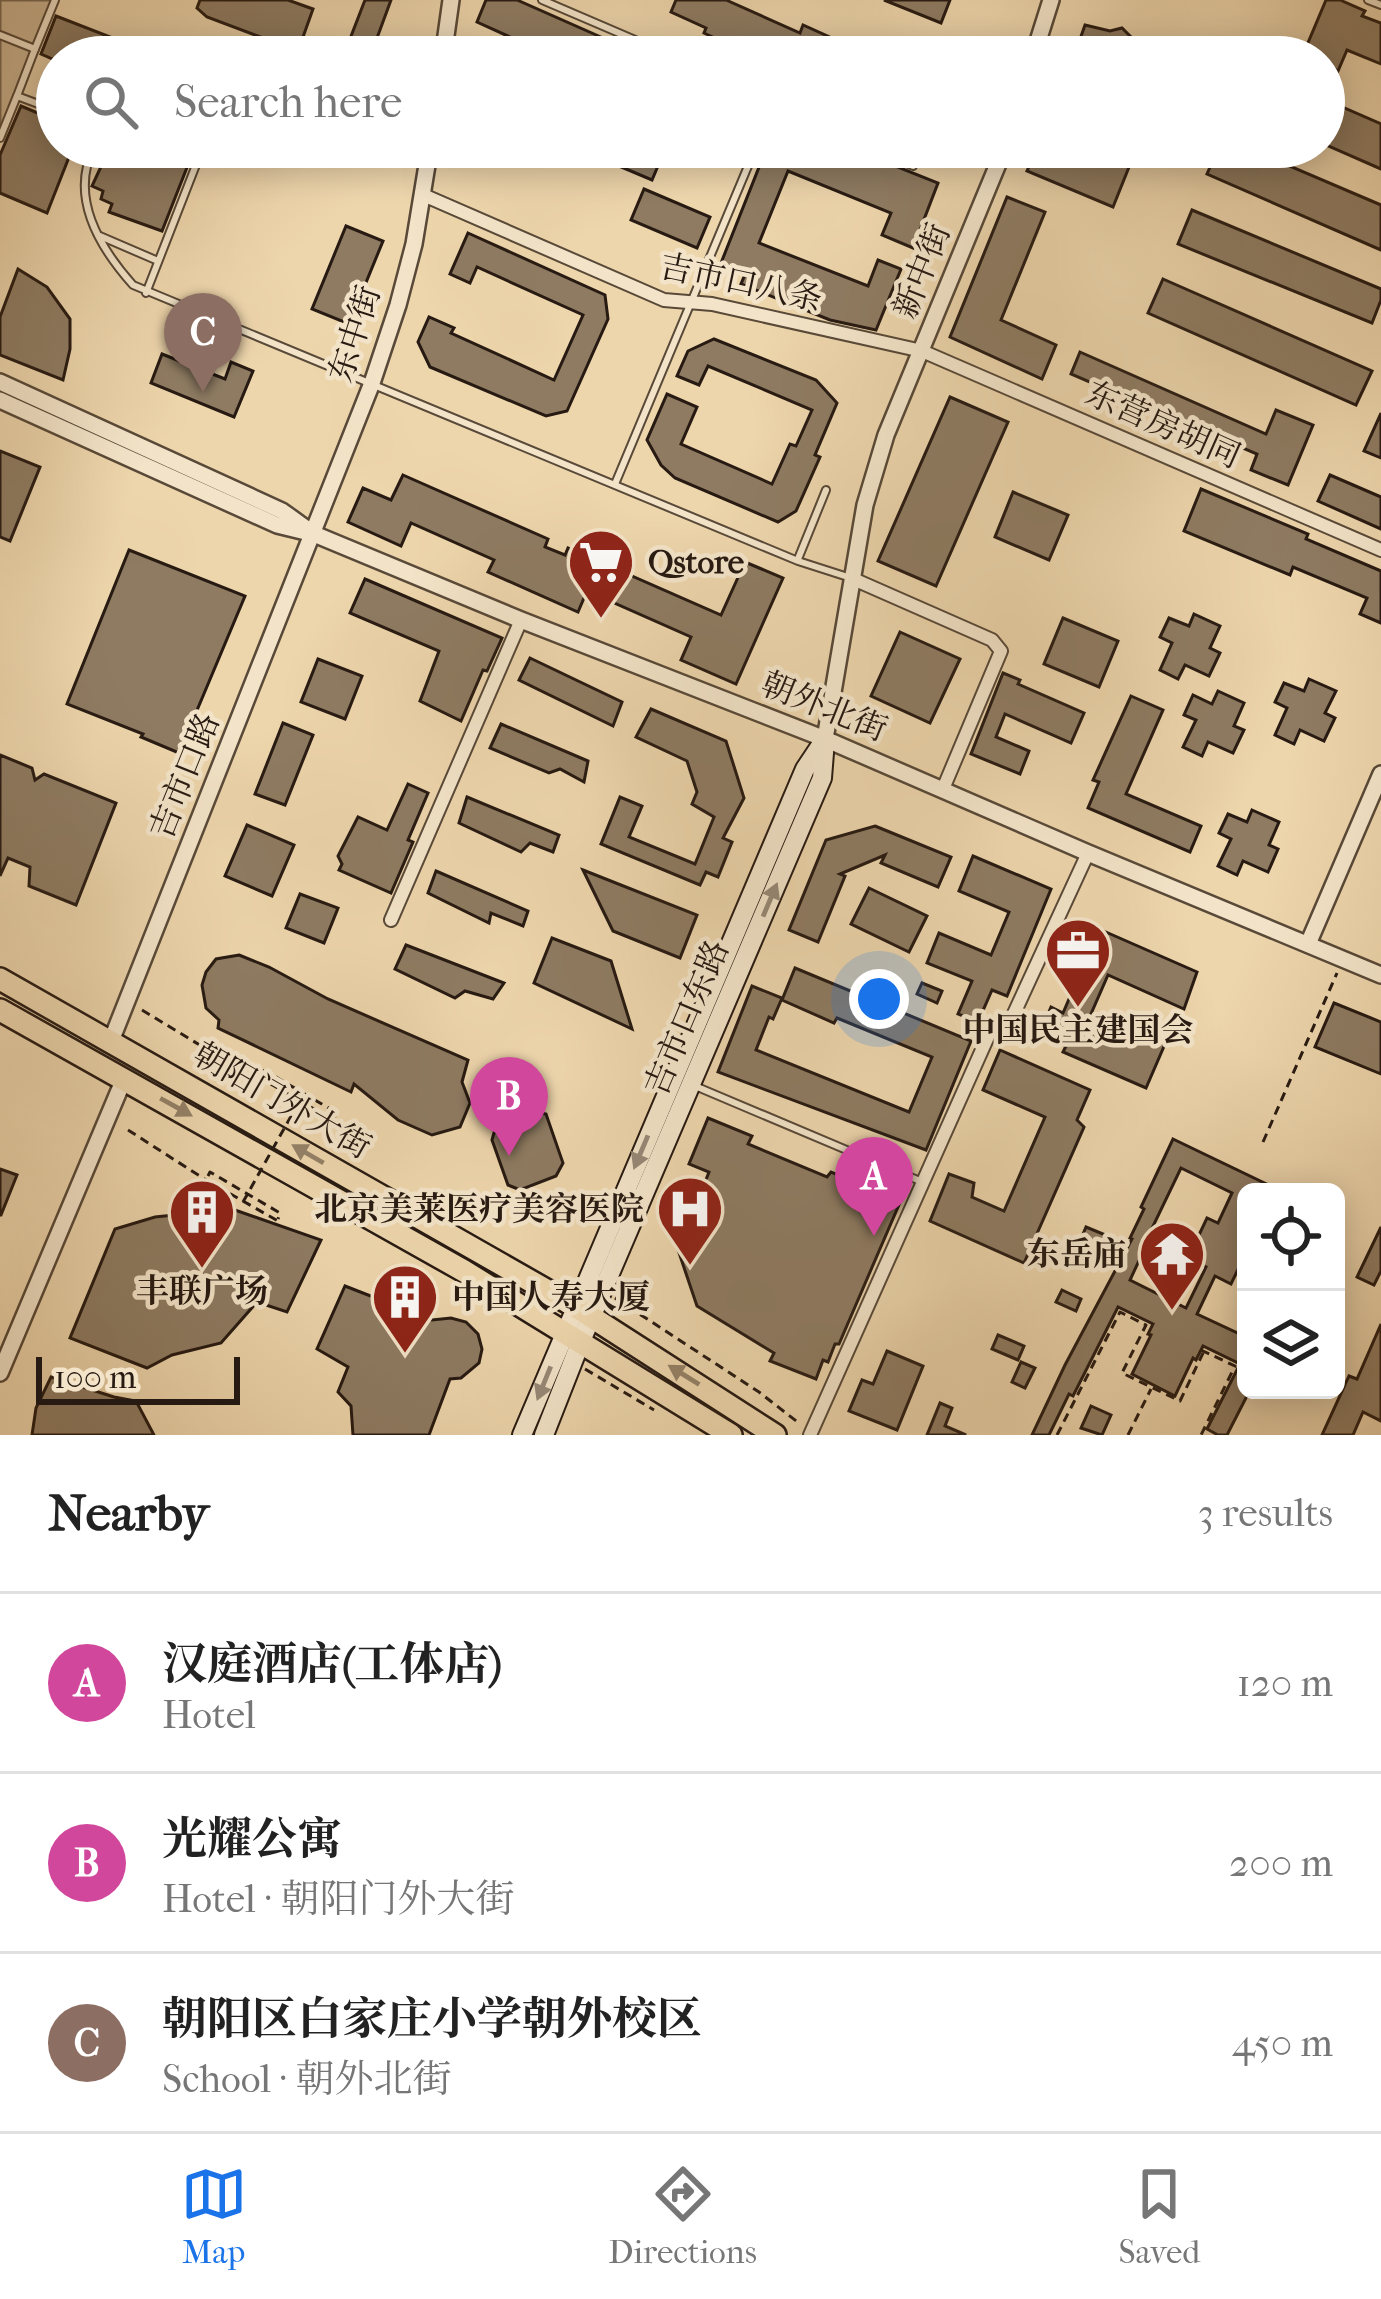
<!DOCTYPE html>
<html lang="en">
<head>
<meta charset="utf-8">
<style>
	:root { --surface:#fff; --page:#f6f6f6; --text:#222; --muted:#767676; --line:#e0e0e0; --accent:#1a73e8 }
	body { margin:0; font-family:"IM FELL French Canon","Noto Serif SC",serif; background:var(--page); color:var(--text) }
	.controls { position:absolute; right:36px; bottom:36px; display:grid; overflow:hidden; border-radius:18px; box-shadow:0 6px 30px #0003 }
	.controls button { width:108px; height:108px; display:grid; place-items:center; padding:0; border:0; border-bottom:3px solid var(--line); background:var(--surface); color:var(--text); font:60px sans-serif }
	.scale { position:absolute; left:36px; bottom:30px; width:204px; box-sizing:border-box; padding-left:12px; border:6px solid #271a12; border-top:0; font-size:33px; line-height:42px; white-space:nowrap; color:#271a12; -webkit-text-stroke:9px #f3e4c9; paint-order:stroke }
	.you { position:absolute; left:879px; top:999px; width:42px; height:42px; margin:-30px; border:9px solid #fff; border-radius:50%; background:#1a73e8; box-shadow:0 0 0 18px #1a73e833 }
	.badge { display:grid; place-items:center; width:78px; height:78px; border-radius:50%; background:var(--accent); color:#fff; font-size:39px; font-weight:700 }
	.pin { position:absolute; translate:-50% -99px; filter:drop-shadow(0 3px 6px #0008) }
	.pin::after { content:''; position:absolute; top:63px; width:42px; height:36px; background:inherit; clip-path:polygon(0 0,100% 0,50% 100%) }
	.list { margin:0; padding:0; list-style:none }
	h2 { display:flex; justify-content:space-between; align-items:center; height:156px; margin:0; padding:0 48px; font-size:51px }
	h2 small { font-size:39px; font-weight:400; color:var(--muted) }
	.list li { display:grid; grid-template-columns:78px 1fr auto; gap:36px; align-items:center; box-sizing:border-box; height:180px; padding:0 48px; border-top:3px solid var(--line) }
	.list b { display:block; font-size:45px; white-space:nowrap }
	.list p { margin:0; font-size:39px; white-space:nowrap; color:var(--muted) }
	.list em { font-size:39px; font-style:normal; color:var(--muted) }
	.icon { flex:none; width:66px; height:66px; fill:none; stroke:currentColor; stroke-width:2; stroke-linecap:round; stroke-linejoin:round }
	.map { position:relative; flex:none; width:1381px; height:1435px; overflow:hidden }
	.search { position:absolute; background:var(--surface); box-shadow:0 6px 30px #0003; left:36px; right:36px; top:36px; height:132px; display:flex; align-items:center; gap:30px; box-sizing:border-box; padding:0 42px; border-radius:66px; color:var(--muted); font-size:45px }
	.sheet { height:696px; background:var(--surface) }
	nav { display:flex; justify-content:space-around; align-items:center; box-sizing:border-box; height:168px; border-top:3px solid var(--line); background:var(--surface); font-size:33px; color:var(--muted) }
	nav a { display:grid; justify-items:center; gap:6px }
	nav .on { color:var(--accent) }
	.map>svg:first-child { display:block }
	.green { fill:#cbb592; stroke:#796852; stroke-width:3 }
	.building { fill:#8e7b62; stroke:#271a12; stroke-width:3; fill-rule:evenodd }
	.lines { fill:none; stroke-linecap:round; stroke-linejoin:round }
	.service-casing { stroke:#584938; stroke-width:10 }
	.minor-casing { stroke:#584938; stroke-width:16 }
	.tertiary-casing { stroke:#584938; stroke-width:20 }
	.secondary-casing { stroke:#271a12; stroke-width:22 }
	.trunk-casing { stroke:#271a12; stroke-width:26 }
	.path { stroke:#271a12; stroke-width:3; stroke-dasharray:9 6; stroke-linecap:butt }
	.service { stroke:#f3e4c9; stroke-width:6 }
	.minor { stroke:#f3e4c9; stroke-width:12 }
	.tertiary { stroke:#f3e4c9; stroke-width:15 }
	.secondary { stroke:#f3e4c9; stroke-width:18 }
	.trunk { stroke:#edd5ac; stroke-width:21 }
	.path-bridge { stroke:#271a12; stroke-width:3; stroke-dasharray:9 6; stroke-linecap:butt }
	.oneway { fill:#978977 }
	.oneway2 { fill:#948167 }
	.labels { text-anchor:middle; dominant-baseline:central; stroke-width:9; stroke-linejoin:round; paint-order:stroke }
	.street-label { font-size:33px; fill:#271a12; stroke:#f3e4c9 }
	.poi-label { font-size:33px; font-weight:bold; fill:#271a12; stroke:#f3e4c9; text-anchor:start }
</style>
</head>
<body>
<div class="map">
<svg width="1381" height="1435" viewBox="0 0 1381 1435">
	<rect width="100%" height="100%" fill="#edd5ac"/>
	<filter id="stains"><feTurbulence type="fractalNoise" baseFrequency=".00167" numOctaves="4"/><feColorMatrix values="0 0 0 0 .2 0 0 0 0 .09 0 0 0 0 .02 0 0 0 .5 -.17"/></filter>
	<radialGradient id="worn" r=".72"><stop offset=".6" stop-color="#630" stop-opacity="0"/><stop offset="1" stop-color="#630" stop-opacity=".3"/></radialGradient>
	<polygon class="green" points="0,0 55,0 0,134"/>
	<g class="building">
		<polygon points="200,0 288,0 313,9 298,51 207,17 197,8"/>
		<polygon points="365,0 391,0 370,57 343,57"/>
		<polygon points="486,0 517,0 646,57 554,57 477,22"/>
		<polygon points="676,0 726,0 800,33 803,25 854,48 850,57 756,57 704,33 706,28 671,12"/>
		<polygon points="884,0 950,0 941,23"/>
		<polygon points="1326,0 1340,0 1365,11 1362,16 1381,23 1381,64 1347,50 1338,71 1324,65 1324,57 1302,57"/>
		<polygon points="56,16 113,38 106,57 57,57 57,61 41,54"/>
		<polygon points="1085,25 1110,31 1122,28 1140,46 1162,45 1189,57 1068,57 1063,44 1078,45"/>
		<polygon points="1324,99 1381,124 1381,169 1324,144"/>
		<polygon points="21,106 57,121 57,147 73,147 47,213 0,193 0,155"/>
		<polygon points="110,147 195,147 162,231 109,212 112,204 101,199 103,191 92,186"/>
		<polygon points="574,147 666,147 652,180"/>
		<polygon points="701,147 741,147 735,162"/>
		<polygon points="767,147 848,147 938,183 913,248 882,235 891,213 788,171 759,243 868,286 878,260 901,269 876,330 830,320 741,284 746,272 721,263"/>
		<polygon points="1038,147 1082,147 1129,167 1113,207 1027,171"/>
		<polygon points="1219,147 1245,147 1381,205 1381,250 1207,174"/>
		<polygon points="644,189 710,217 697,248 631,220"/>
		<polygon points="1007,197 1045,212 1001,320 1056,345 1042,379 950,337"/>
		<polygon points="1192,210 1381,289 1381,300 1372,323 1178,244"/>
		<polygon points="346,226 383,241 349,324 312,309"/>
		<polygon points="468,233 605,295 608,319 567,411 546,416 430,367 418,342 429,317 454,328 451,333 554,380 583,315 477,267 470,283 450,274"/>
		<polygon points="18,269 47,287 70,319 70,349 63,380 0,355 0,317"/>
		<polygon points="1163,279 1372,371 1356,405 1148,313"/>
		<polygon points="714,339 816,380 837,403 815,455 820,457 796,511 778,522 675,478 661,465 647,440 667,394 697,407 681,444 772,484 790,444 796,446 812,410 708,366 699,385 677,376 688,351"/>
		<polygon points="1080,352 1266,434 1276,410 1313,425 1288,485 1251,470 1257,454 1071,374"/>
		<polygon points="162,354 225,379 231,362 253,371 234,417 151,383"/>
		<polygon points="950,397 1008,422 936,586 878,561"/>
		<polygon points="1381,413 1381,458 1364,451"/>
		<polygon points="0,451 40,467 10,541 0,537"/>
		<polygon points="403,475 548,539 545,547 565,555 568,548 721,615 745,562 783,578 736,684 681,660 691,637 587,591 578,612 488,572 494,560 411,523 401,546 348,522 363,488 391,500"/>
		<polygon points="1330,475 1381,497 1381,529 1318,501"/>
		<polygon points="1201,489 1308,534 1306,539 1381,571 1381,623 1360,614 1367,598 1293,567 1290,575 1184,531"/>
		<polygon points="1013,492 1068,515 1049,560 995,537"/>
		<polygon points="129,550 245,596 179,753 141,737 143,734 67,704"/>
		<polygon points="365,579 502,638 487,671 483,670 461,721 420,701 439,651 350,613"/>
		<polygon points="1194,614 1220,626 1210,648 1220,653 1209,676 1185,665 1178,679 1160,670 1172,643 1160,637 1169,618 1189,626"/>
		<polygon points="1063,618 1118,641 1099,687 1044,664"/>
		<polygon points="900,632 960,659 930,723 871,696"/>
		<polygon points="530,658 622,702 613,726 519,680"/>
		<polygon points="318,659 362,676 345,719 301,702"/>
		<polygon points="1003,673 1020,680 1018,684 1084,713 1071,743 1005,714 996,737 1029,751 1020,774 971,754"/>
		<polygon points="1309,679 1336,691 1325,713 1335,718 1324,741 1300,730 1294,744 1275,735 1287,708 1275,702 1284,683 1304,691"/>
		<polygon points="1218,691 1244,703 1234,726 1244,730 1233,753 1208,742 1202,756 1183,747 1196,720 1184,715 1193,695 1212,704"/>
		<polygon points="1131,696 1163,710 1126,794 1201,826 1190,852 1088,808 1099,782 1093,780"/>
		<polygon points="651,709 726,741 744,798 723,838 732,842 718,877 706,872 700,885 601,844 620,797 642,806 629,837 695,864 714,817 692,804 697,792 687,761 636,737"/>
		<polygon points="283,723 313,735 285,805 255,794"/>
		<polygon points="501,724 588,761 584,782 560,769 549,773 490,748"/>
		<polygon points="0,755 32,768 35,780 44,774 116,803 76,905 29,886 30,867 8,858 0,876"/>
		<polygon points="408,784 428,793 408,840 413,842 391,893 339,870 342,864 338,856 358,817 387,830"/>
		<polygon points="467,797 559,835 553,852 530,843 521,852 459,823"/>
		<polygon points="1252,810 1279,822 1269,845 1278,849 1268,872 1243,861 1237,875 1218,866 1231,839 1219,833 1228,814 1247,822"/>
		<polygon points="247,825 294,845 272,896 225,876"/>
		<polygon points="875,826 951,857 938,887 881,863 885,855 840,874 845,876 818,942 789,930 826,840"/>
		<polygon points="973,856 1051,889 1007,996 992,990 978,1022 958,1014 972,981 927,963 939,933 991,955 1009,912 959,891"/>
		<polygon points="583,870 697,915 680,958 613,931"/>
		<polygon points="436,871 528,911 523,926 491,913 489,923 428,893"/>
		<polygon points="869,888 927,916 909,952 851,924"/>
		<polygon points="300,894 338,908 324,943 286,928"/>
		<polygon points="1099,929 1197,972 1184,1009 1108,975 1087,1023 1135,1044 1140,1033 1165,1044 1146,1088 1063,1052 1066,1046 1039,1035 1051,1007 1063,1013"/>
		<polygon points="552,938 611,961 632,1029 534,983"/>
		<polygon points="406,945 504,983 493,999 465,991 455,998 395,969"/>
		<polygon points="239,955 269,967 328,999 468,1060 462,1082 470,1103 460,1127 432,1135 398,1120 354,1084 351,1092 218,1028 219,1020 206,1008 202,985 206,972 216,959"/>
		<polygon points="795,968 971,1041 926,1150 718,1072 752,986 782,998 773,1019 769,1017 756,1050 909,1112 932,1057 837,1018 834,1023 782,1000"/>
		<polygon points="922,983 942,991 937,1003 917,994"/>
		<polygon points="1334,1003 1381,1022 1381,1074 1315,1047"/>
		<polygon points="1000,1050 1090,1090 1077,1120 1084,1127 1024,1263 930,1221 949,1174 974,1183 972,1197 1004,1211 1045,1117 983,1090"/>
		<polygon points="532,1111 546,1114 563,1163 556,1176 520,1190 508,1185 492,1140 497,1122"/>
		<polygon points="708,1118 752,1136 748,1144 827,1177 831,1172 901,1200 839,1344 835,1344 828,1362 823,1360 816,1379 770,1361 774,1353 697,1306 671,1229 681,1204 694,1210 709,1172 689,1164"/>
		<path d="M1173,1139L1283,1192H1246V1253L1231,1284L1215,1276L1197,1314L1246,1337V1390H1250L1227,1435H1218L1207,1429L1240,1364L1203,1346L1196,1360L1193,1358L1175,1396L1132,1374L1151,1335L1148,1334L1153,1324L1118,1307L1073,1396L1069,1394L1049,1435H1032L1065,1365L1132,1239L1130,1238L1144,1209L1141,1207ZM1181,1168L1232,1193L1218,1223L1207,1218L1188,1258L1206,1267L1186,1308L1130,1280L1144,1250L1142,1249Z"/>
		<polygon points="0,1169 17,1175 1,1215 0,1215"/>
		<polygon points="232,1209 321,1240 287,1312 257,1302 221,1343 172,1355 147,1368 70,1338 115,1229 155,1217"/>
		<polygon points="1086,1227 1108,1236 1102,1249 1081,1239"/>
		<polygon points="1381,1227 1381,1271 1374,1285 1357,1277"/>
		<polygon points="345,1286 432,1320 451,1318 466,1322 478,1334 482,1349 479,1363 461,1378 450,1379 429,1435 353,1435 351,1406 338,1392 348,1367 317,1349"/>
		<polygon points="1062,1290 1081,1299 1076,1311 1056,1302"/>
		<polygon points="1381,1324 1381,1421 1363,1412 1353,1435 1322,1435 1349,1376 1357,1379"/>
		<polygon points="998,1335 1024,1346 1018,1360 992,1349"/>
		<polygon points="887,1351 923,1366 897,1430 849,1411 862,1380 873,1384"/>
		<polygon points="1021,1362 1035,1368 1025,1388 1012,1382"/>
		<polygon points="51,1377 114,1397 136,1401 154,1435 32,1435 36,1408"/>
		<polygon points="940,1403 952,1408 945,1426 966,1435 927,1435"/>
		<polygon points="1091,1406 1111,1415 1102,1435 1081,1428"/>
	</g>
	<g class="lines">
		<g class="service-casing">
			<g id="service">
				<polyline points="542,0 675,57"/>
				<polyline points="1368,0 1381,5"/>
				<polyline points="0,35 35,49 17,96 57,111"/>
				<polyline points="35,49 55,0"/>
				<polyline points="0,138 17,96"/>
				<path d="M94,147C69,197 99,247 133,285L798,561L851,578"/>
				<polyline points="868,147 913,166"/>
				<polyline points="984,147 1002,155"/>
				<polyline points="100,236 158,261"/>
				<polyline points="146,293 203,147"/>
				<polyline points="615,484 756,147"/>
				<polyline points="798,559 826,490"/>
				<polyline points="695,1086 920,1181"/>
			</g>
		</g>
		<g class="minor-casing">
			<g id="minor">
				<polyline points="421,194 664,300 712,304 922,351 1381,550"/>
				<polyline points="851,578 992,640 1001,651 943,789"/>
				<polyline points="391,920 521,620"/>
				<polyline points="810,1435 990,1032 1011,1020 1088,853"/>
			</g>
		</g>
		<g class="tertiary-casing">
			<g id="tertiary">
				<polyline points="443,57 451,0"/>
				<polyline points="1033,57 1051,0"/>
				<polyline points="0,382 282,511 307,529"/>
				<polyline points="0,400 277,525 314,534 521,620 825,739 1088,853 1381,975"/>
				<polyline points="825,739 865,505 886,435 1005,147"/>
				<polyline points="1308,944 1381,774"/>
				<polyline points="111,1041 372,383 398,305 414,244 430,147"/>
				<polyline points="0,1373 124,1079"/>
			</g>
		</g>
		<g class="secondary-casing">
			<g id="secondary">
				<polyline points="522,1435 805,769 825,739"/>
				<polyline points="544,1435 581,1341 822,778 825,740"/>
			</g>
		</g>
		<g class="trunk-casing">
			<g id="trunk">
				<polyline points="0,979 576,1307 775,1435"/>
				<polyline points="0,1010 464,1271 731,1435"/>
			</g>
		</g>
		<g class="path">
			<polyline points="142,1010 203,1047 269,1073 337,1113"/>
			<polyline points="268,1074 264,1080 333,1120 336,1114"/>
			<polyline points="128,1130 206,1180 278,1221"/>
			<polyline points="1263,1142 1337,973"/>
			<polyline points="208,1176 210,1172 280,1213 278,1219"/>
			<polyline points="615,1298 759,1392 800,1424"/>
			<polyline points="1201,1350 1235,1366 1201,1435"/>
			<polyline points="585,1369 654,1410"/>
			<polyline points="1057,1435 1120,1312 1146,1325 1122,1373 1180,1401 1204,1351"/>
			<polyline points="1128,1435 1151,1389"/>
		</g>
		<use href="#service" class="service"/>
		<use href="#minor" class="minor"/>
		<use href="#tertiary" class="tertiary"/>
		<use href="#secondary" class="secondary"/>
		<use href="#trunk" class="trunk"/>
		<polyline class="path-bridge" points="243,1202 304,1093"/>
	</g>
	<defs><path id="oneway-solid" d="M-6-.8H1V-3.2L6.5 0L1 3.2V.8H-6Z" transform="scale(3)"/></defs>
	<g class="oneway">
		<use href="#oneway-solid" transform="translate(770 900) rotate(-67)"/>
		<use href="#oneway-solid" transform="translate(641 1152) rotate(113)"/>
		<use href="#oneway-solid" transform="translate(544 1383) rotate(112)"/>
	</g>
	<g class="oneway2">
		<use href="#oneway-solid" transform="translate(176 1107) rotate(29)"/>
		<use href="#oneway-solid" transform="translate(308 1154) rotate(-150)"/>
		<use href="#oneway-solid" transform="translate(684 1375) rotate(-148)"/>
	</g>
	<defs>
		<g id="supermarket-pin" transform="scale(3.45)"><path d="M0 17L-7.5 6A9.5 9.5 0 1 1 7.5 6Z" fill="#8f2418" stroke="#f3e4c9"/><path d="M-6-5.5h2.5l.6 2H6L4.5 2H-2.5L-4.4-4H-6ZM-1.5 3.2a1.3 1.3 0 1 0 .1 0ZM3 3.2a1.3 1.3 0 1 0 .1 0Z" fill="#fff"/></g>
		<g id="office-pin" transform="scale(3.45)"><path d="M0 17L-7.5 6A9.5 9.5 0 1 1 7.5 6Z" fill="#8f2418" stroke="#f3e4c9"/><path d="M-6-3h4V-5.5h4V-3h4V5H-6ZM-1-4.5V-3h2v-1.5ZM-6 0V1H6V0Z" fill="#fff"/></g>
		<g id="hospital-pin" transform="scale(3.45)"><path d="M0 17L-7.5 6A9.5 9.5 0 1 1 7.5 6Z" fill="#8f2418" stroke="#f3e4c9"/><path d="M-5-5h3v3.5h4V-5h3V5h-3V1.5h-4V5h-3Z" fill="#fff"/></g>
		<g id="building-pin" transform="scale(3.45)"><path d="M0 17L-7.5 6A9.5 9.5 0 1 1 7.5 6Z" fill="#8f2418" stroke="#f3e4c9"/><path d="M-4-6H4V6H1V3H-1V6H-4ZM-2.5-4.3h1.7v1.8h-1.7ZM.8-4.3h1.7v1.8H.8ZM-2.5-1h1.7V.8h-1.7ZM.8-1h1.7V.8H.8Z" fill="#fff"/></g>
		<g id="temple-pin" transform="scale(3.45)"><path d="M0 17L-7.5 6A9.5 9.5 0 1 1 7.5 6Z" fill="#8f2418" stroke="#f3e4c9"/><path d="M0-6L5-2H3V0L6.5 2.5H4V6H1.5V3h-3V6H-4V2.5H-6.5L-3 0V-2H-5Z" fill="#fff"/></g>
	</defs>
	<g fill-rule="evenodd">
		<use href="#supermarket-pin" x="601" y="562"/>
		<use href="#office-pin" x="1078" y="951"/>
		<use href="#hospital-pin" x="690" y="1209"/>
		<use href="#building-pin" x="202" y="1212"/>
		<use href="#temple-pin" x="1172" y="1254"/>
		<use href="#building-pin" x="405" y="1297"/>
	</g>
	<g class="labels">
		<g class="street-label">
			<text transform="translate(922 271) rotate(-68)">新中街</text>
			<text transform="translate(741 283) rotate(12)">吉市口八条</text>
			<text transform="translate(355 334) rotate(-72)">东中街</text>
			<text transform="translate(1163 425) rotate(24)">东营房胡同</text>
			<text transform="translate(824 707) rotate(22)">朝外北街</text>
			<text transform="translate(185 776) rotate(-68)">吉市口路</text>
			<text transform="translate(687 1018) rotate(-67)">吉市口东路</text>
			<text transform="translate(282 1101) rotate(30)">朝阳门外大街</text>
		</g>
		<g class="poi-label">
			<text x="648" y="562">Qstore</text>
			<text x="1078" y="1030" text-anchor="middle">中国民主建国会</text>
			<text x="644" y="1209" text-anchor="end">北京美莱医疗美容医院</text>
			<text x="1126" y="1254" text-anchor="end">东岳庙</text>
			<text x="202" y="1291" text-anchor="middle">丰联广场</text>
			<text x="452" y="1297">中国人寿大厦</text>
		</g>
	</g>
	<rect width="100%" height="100%" filter="url(#stains)"/>
	<rect width="100%" height="100%" fill="url(#worn)"/>
</svg>
<div class="controls">
<button><svg class="icon" aria-label="locate" viewBox="0 0 24 24"><circle cx="12" cy="12" r="6"/><path d="M12 2v4M12 18v4M2 12h4M18 12h4"/></svg></button>
<button><svg class="icon" aria-label="layers" viewBox="0 0 24 24"><path d="M12 4l9 5-9 5-9-5zM3 14l9 5 9-5"/></svg></button>
</div>
<div class="scale">100 m</div>
<div class="you"></div>
<div class="pin badge" style="left:874px;top:1236px;background:#d1479c">A</div>
<div class="pin badge" style="left:509px;top:1156px;background:#d1479c">B</div>
<div class="pin badge" style="left:203px;top:392px;background:#8d6e63">C</div>
<div class="search"><svg class="icon" aria-label="search" viewBox="0 0 24 24"><circle cx="10" cy="10" r="6"/><path d="M15 15l6 6"/></svg>Search here</div>
</div>
<section class="sheet">
<h2>Nearby<small>3 results</small></h2>
<ul class="list">
<li><span class="badge" style="background:#d1479c">A</span><div><b>汉庭酒店(工体店)</b><p>Hotel</p></div><em>120 m</em></li>
<li><span class="badge" style="background:#d1479c">B</span><div><b>光耀公寓</b><p>Hotel · 朝阳门外大街</p></div><em>200 m</em></li>
<li><span class="badge" style="background:#8d6e63">C</span><div><b>朝阳区白家庄小学朝外校区</b><p>School · 朝外北街</p></div><em>450 m</em></li>
</ul>
</section>
<nav>
<a class="on"><svg class="icon" aria-label="map" viewBox="0 0 24 24"><path d="M3 6l6-2 6 2 6-2v14l-6 2-6-2-6 2zM9 4v14M15 6v14"/></svg>Map</a>
<a><svg class="icon" aria-label="directions" viewBox="0 0 24 24"><path d="M12 3l9 9-9 9-9-9zM9 14v-3h6M13 9l2 2-2 2"/></svg>Directions</a>
<a><svg class="icon" aria-label="saved" viewBox="0 0 24 24"><path d="M7 4h10v16l-5-4-5 4z"/></svg>Saved</a>
</nav>
</body>
</html>
